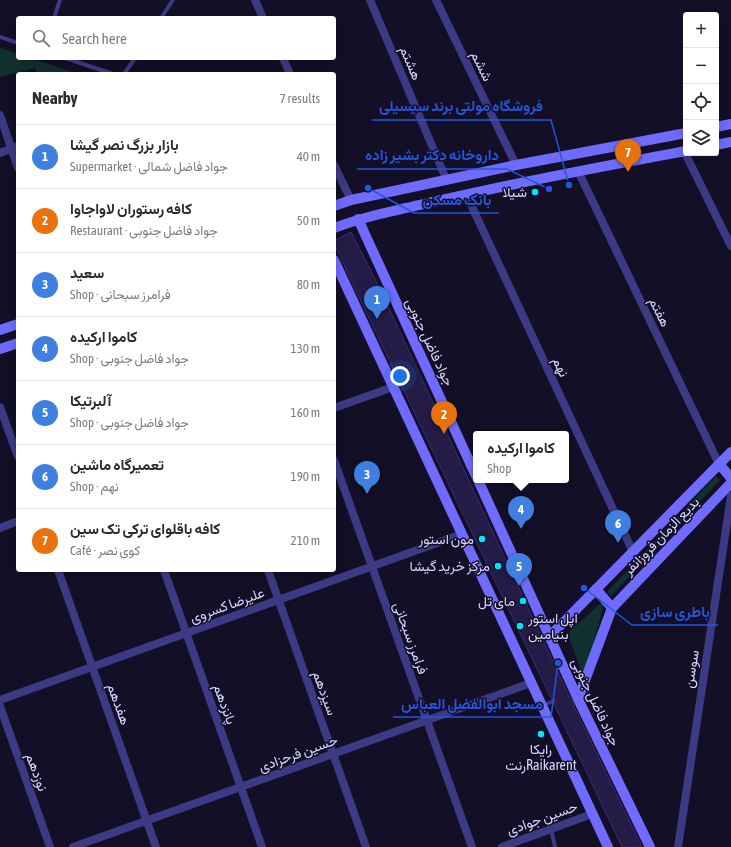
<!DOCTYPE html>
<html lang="en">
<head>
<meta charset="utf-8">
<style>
	:root { --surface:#fff; --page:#f2f2f3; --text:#2b2b33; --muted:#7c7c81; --line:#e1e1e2; --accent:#187f8f }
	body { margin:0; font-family:"Asap Condensed",Vazirmatn,sans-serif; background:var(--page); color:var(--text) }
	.controls { position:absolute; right:12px; top:12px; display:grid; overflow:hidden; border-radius:4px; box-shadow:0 2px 10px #0003 }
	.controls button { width:36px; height:36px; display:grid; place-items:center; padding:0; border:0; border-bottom:1px solid var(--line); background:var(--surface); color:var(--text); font:20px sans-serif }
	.you { position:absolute; left:400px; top:376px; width:14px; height:14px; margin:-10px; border:3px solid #fff; border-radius:50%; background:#1a73e8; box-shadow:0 0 0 6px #1a73e833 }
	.badge { display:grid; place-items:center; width:26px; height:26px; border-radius:50%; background:var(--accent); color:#fff; font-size:13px; font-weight:700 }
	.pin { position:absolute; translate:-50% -33px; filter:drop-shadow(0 1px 2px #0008) }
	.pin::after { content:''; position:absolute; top:21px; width:14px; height:12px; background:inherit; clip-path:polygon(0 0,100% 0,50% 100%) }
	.popup { position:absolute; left:473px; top:431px; width:96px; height:52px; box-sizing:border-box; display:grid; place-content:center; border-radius:4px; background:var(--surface); filter:drop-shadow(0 1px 3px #0005); font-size:13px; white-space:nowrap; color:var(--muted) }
	.popup b { font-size:15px; color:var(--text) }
	.popup::after { content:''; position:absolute; left:50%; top:100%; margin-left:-8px; border:8px solid transparent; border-top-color:var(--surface) }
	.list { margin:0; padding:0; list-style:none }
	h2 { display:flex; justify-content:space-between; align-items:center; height:52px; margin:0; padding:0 16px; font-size:17px }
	h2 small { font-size:13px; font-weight:400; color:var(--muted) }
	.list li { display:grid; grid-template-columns:26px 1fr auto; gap:12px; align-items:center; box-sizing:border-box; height:64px; padding:0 16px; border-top:1px solid var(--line) }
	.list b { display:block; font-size:15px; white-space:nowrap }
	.list p { margin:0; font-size:13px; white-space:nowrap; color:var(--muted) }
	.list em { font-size:13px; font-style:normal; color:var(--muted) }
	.icon { flex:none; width:22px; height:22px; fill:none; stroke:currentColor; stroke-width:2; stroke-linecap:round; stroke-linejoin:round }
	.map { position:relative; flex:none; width:731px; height:847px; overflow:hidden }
	.search { position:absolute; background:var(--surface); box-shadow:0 2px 10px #0003; left:16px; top:16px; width:320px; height:44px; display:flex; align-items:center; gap:10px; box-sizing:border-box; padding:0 14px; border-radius:4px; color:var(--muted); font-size:15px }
	.panel { position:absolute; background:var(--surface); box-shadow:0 2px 10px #0003; left:16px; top:72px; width:320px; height:500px; border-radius:4px }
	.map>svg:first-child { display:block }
	.green { fill:#12302f }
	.building { fill:#241b47; stroke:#3b2d73 }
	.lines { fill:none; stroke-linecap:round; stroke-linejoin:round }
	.lane { stroke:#3d3a85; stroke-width:4 }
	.street { stroke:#3d3a85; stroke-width:8 }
	.secondary { stroke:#6f6bff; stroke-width:10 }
	.poi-dot { fill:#00e5ff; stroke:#130f26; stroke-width:1.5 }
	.labels { text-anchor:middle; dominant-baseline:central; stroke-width:3; stroke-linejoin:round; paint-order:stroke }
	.street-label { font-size:14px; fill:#d9d4ff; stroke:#130f26 }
	.poi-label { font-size:14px; fill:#d9d4ff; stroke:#130f26; text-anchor:end }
	.leader { fill:none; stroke:#2655da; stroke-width:1.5 }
	.callout-dot { fill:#2655da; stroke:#130f26; stroke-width:1.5 }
	.callout-label { font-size:15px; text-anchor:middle; font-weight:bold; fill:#2655da; stroke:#130f26; stroke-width:3; stroke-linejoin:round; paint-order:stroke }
</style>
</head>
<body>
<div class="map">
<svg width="731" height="847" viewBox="0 0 731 847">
	<rect width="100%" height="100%" fill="#130f26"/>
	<g class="green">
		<polygon points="0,48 18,54 18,58 30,58 78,74 37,74 35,68 0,77"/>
		<polygon points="716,476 720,480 611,596 607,592"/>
		<polygon points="602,602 604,604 586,672 581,671 568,635 570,631"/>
	</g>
	<polygon class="building" points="351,232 382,293 568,694 642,847 622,847 554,704 556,702 556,699 554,698 551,698 356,291 334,243 334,241"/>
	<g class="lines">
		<g class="lane">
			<polyline points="54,18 60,0"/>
			<polyline points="161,18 173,0"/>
			<polyline points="0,37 18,43"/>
			<polyline points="65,58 113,74"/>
			<polyline points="124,74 135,58"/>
			<polyline points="542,706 553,701"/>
			<polyline points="551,829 555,847"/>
		</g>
		<g class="street">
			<polyline points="255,0 263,18"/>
			<polyline points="370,0 447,181"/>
			<polyline points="436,0 516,165"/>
			<polyline points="283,58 290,74"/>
			<polyline points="0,115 18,168"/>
			<polyline points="684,151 731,246"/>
			<polyline points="0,153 18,146"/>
			<polyline points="334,165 351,200"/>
			<polyline points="578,171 719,464"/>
			<polyline points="466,194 633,552"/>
			<polyline points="0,407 18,457"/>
			<polyline points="334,408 393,387"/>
			<polyline points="334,460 472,847"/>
			<polyline points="0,528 18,521"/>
			<polyline points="58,570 156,847"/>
			<polyline points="164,570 262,847"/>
			<polyline points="268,570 366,847"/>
			<polyline points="0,700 462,534"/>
			<polyline points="0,706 50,847"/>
			<polyline points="73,847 531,683"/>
			<polyline points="502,847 592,814"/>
			<polyline points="678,847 731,496"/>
		</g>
		<g class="secondary">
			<polyline points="716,127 731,124"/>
			<polyline points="716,145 731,142"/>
			<polyline points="334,206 351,200 516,165 686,133"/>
			<polyline points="358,219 476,476"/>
			<path d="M334,228C369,215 406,208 442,200C523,181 605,166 686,151"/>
			<polyline points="334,260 608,847"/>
			<polyline points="0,330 18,324"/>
			<polyline points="0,349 18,343"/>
			<polyline points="719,464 731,478"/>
			<polyline points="478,480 578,699 650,847"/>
			<polyline points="596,589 612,608"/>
			<polyline points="550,636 731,452"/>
			<polyline points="578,699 612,608 731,483"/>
		</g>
	</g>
	<g class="poi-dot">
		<circle cx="535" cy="192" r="4"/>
		<circle cx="482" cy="539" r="4"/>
		<circle cx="498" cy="566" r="4"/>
		<circle cx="523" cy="601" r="4"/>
		<circle cx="520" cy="626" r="4"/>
		<circle cx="541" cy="734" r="4"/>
	</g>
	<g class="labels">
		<g class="street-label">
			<text transform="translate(411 63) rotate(67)">هشتم</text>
			<text transform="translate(482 66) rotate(64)">ششم</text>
			<text transform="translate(660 312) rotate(64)">هفتم</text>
			<text transform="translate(430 342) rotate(65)">جواد فاضل جنوبی</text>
			<text transform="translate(561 367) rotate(65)">نهم</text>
			<text transform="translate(661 536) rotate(-46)">بدیع الزمان فروزانفر</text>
			<text transform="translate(227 605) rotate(-20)">علیرضا کسروی</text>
			<text transform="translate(411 638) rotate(70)">فرامرز سبحانی</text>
			<text transform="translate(691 669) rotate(-81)">سوسن</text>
			<text transform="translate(325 693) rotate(70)">سیزدهم</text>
			<text transform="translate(596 702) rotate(65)">جواد فاضل جنوبی</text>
			<text transform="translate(119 704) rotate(70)">هفدهم</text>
			<text transform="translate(225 704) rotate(70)">پانزدهم</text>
			<text transform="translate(298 753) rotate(-20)">حسین فرحزادی</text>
			<text transform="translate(37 772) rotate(70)">نوزدهم</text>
			<text transform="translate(542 818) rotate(-20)">حسین جوادی</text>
		</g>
		<g class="poi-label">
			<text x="527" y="192">شیلا</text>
			<text x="474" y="539">مون استور</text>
			<text x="490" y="566">مرکز خرید گیشا</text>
			<text x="515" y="601">مای تل</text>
			<text x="528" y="618" text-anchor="start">اپل استور<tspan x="528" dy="16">بنیامین</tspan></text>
			<text x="541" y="749" text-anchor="middle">رایکا<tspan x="541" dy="16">رنتRaikarent</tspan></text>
		</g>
	</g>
	<path class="leader" d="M569 185L551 120H372M549 189L507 169H357M368 188L414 213H499M584 588L632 625H718M558 663L551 717H393"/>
	<g class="callout-dot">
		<circle cx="569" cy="185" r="4"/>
		<circle cx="549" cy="189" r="4"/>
		<circle cx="368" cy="188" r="4"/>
		<circle cx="584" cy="588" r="4"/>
		<circle cx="558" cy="663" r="4"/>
	</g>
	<g class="callout-label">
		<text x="461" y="111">فروشگاه مولتی برند سیسیلی</text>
		<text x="432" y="160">داروخانه دکتر بشیر زاده</text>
		<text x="457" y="205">بانک مسکن</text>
		<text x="675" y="617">باطری سازی</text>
		<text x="472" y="709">مسجد ابوالفضل العباس</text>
	</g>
</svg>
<div class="controls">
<button>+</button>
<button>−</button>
<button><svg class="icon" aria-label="locate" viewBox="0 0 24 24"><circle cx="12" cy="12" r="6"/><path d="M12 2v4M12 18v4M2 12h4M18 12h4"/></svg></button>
<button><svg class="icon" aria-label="layers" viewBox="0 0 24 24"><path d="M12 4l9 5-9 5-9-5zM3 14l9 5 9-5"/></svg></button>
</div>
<div class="you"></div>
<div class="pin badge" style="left:377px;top:319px;background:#3f7fe0">1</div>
<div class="pin badge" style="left:444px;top:434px;background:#e8710a">2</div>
<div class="pin badge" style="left:367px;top:494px;background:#3f7fe0">3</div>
<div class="pin badge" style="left:521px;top:529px;background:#3f7fe0">4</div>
<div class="popup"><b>کاموا ارکیده</b>Shop</div>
<div class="pin badge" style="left:519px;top:586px;background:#3f7fe0">5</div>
<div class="pin badge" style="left:618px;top:543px;background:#3f7fe0">6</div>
<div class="pin badge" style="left:628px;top:172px;background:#e8710a">7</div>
<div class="search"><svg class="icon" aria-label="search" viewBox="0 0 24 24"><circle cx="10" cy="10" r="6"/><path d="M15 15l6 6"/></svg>Search here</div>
<section class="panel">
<h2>Nearby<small>7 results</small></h2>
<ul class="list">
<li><span class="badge" style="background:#3f7fe0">1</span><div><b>بازار بزرگ نصر گیشا</b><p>Supermarket · جواد فاضل شمالی</p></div><em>40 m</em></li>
<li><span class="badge" style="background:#e8710a">2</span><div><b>کافه رستوران لاواجاوا</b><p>Restaurant · جواد فاضل جنوبی</p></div><em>50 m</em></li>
<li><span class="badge" style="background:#3f7fe0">3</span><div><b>سعید</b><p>Shop · فرامرز سبحانی</p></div><em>80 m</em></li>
<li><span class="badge" style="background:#3f7fe0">4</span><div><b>کاموا ارکیده</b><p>Shop · جواد فاضل جنوبی</p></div><em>130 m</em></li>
<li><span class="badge" style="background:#3f7fe0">5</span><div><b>آلبرتیکا</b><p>Shop · جواد فاضل جنوبی</p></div><em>160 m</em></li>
<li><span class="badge" style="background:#3f7fe0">6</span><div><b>تعمیرگاه ماشین</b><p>Shop · نهم</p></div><em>190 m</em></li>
<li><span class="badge" style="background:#e8710a">7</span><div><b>کافه باقلوای ترکی تک سین</b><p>Café · کوی نصر</p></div><em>210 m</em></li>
</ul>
</section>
</div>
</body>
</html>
